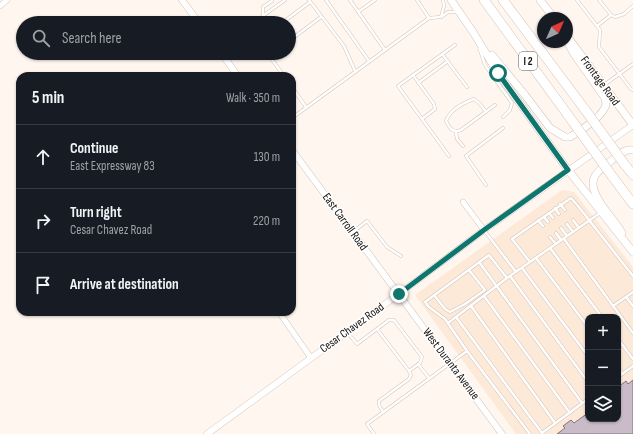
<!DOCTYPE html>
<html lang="en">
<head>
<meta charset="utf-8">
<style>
	:root { --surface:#171b24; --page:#242831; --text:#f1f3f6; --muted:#9ea1a6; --line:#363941 }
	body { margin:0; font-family:"Sofia Sans Condensed",sans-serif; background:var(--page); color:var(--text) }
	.controls { position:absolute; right:12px; bottom:12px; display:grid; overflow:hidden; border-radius:8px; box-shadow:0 1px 3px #0004 }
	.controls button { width:36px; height:36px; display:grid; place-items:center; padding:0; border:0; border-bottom:1px solid var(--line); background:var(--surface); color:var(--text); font:20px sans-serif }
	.compass { position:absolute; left:537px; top:12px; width:36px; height:36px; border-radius:50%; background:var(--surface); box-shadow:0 1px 3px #0004; rotate:45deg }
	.stop { position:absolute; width:12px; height:12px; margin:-9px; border:3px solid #0f766e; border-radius:50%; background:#fff }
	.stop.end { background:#0f766e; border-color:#fff; box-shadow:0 1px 4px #0008 }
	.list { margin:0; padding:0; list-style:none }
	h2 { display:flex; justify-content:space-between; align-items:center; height:52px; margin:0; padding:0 16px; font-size:17px }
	h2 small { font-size:13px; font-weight:400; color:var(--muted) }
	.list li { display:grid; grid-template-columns:26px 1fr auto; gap:12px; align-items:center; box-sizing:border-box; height:64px; padding:0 16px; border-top:1px solid var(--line) }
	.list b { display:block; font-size:15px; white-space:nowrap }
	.list p { margin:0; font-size:13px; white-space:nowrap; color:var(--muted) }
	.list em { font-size:13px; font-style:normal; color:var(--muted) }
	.icon { flex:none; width:22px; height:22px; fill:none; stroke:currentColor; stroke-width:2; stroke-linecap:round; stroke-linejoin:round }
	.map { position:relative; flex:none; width:633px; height:434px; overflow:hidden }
	.search { position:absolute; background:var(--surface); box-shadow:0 1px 3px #0004; left:16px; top:16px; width:280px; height:44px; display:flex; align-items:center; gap:10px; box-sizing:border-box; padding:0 14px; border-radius:22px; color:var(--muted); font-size:15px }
	.panel { position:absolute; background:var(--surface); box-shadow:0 1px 3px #0004; left:16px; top:72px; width:280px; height:244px; border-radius:12px }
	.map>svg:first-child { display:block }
	.built { fill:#fde9d8; fill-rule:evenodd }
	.building { fill:#c9bcc8; stroke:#817580 }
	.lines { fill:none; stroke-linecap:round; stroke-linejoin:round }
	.service-casing { stroke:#d2c4b9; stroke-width:3.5 }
	.minor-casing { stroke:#d2c4b9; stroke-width:6 }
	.tertiary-casing { stroke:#d2c4b9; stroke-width:7 }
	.secondary-casing { stroke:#d2c4b9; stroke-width:8 }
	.motorway-casing { stroke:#d2c4b9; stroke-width:10 }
	.service { stroke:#fff; stroke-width:2.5 }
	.minor { stroke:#fff; stroke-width:5 }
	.tertiary { stroke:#fff; stroke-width:6 }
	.secondary { stroke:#fff; stroke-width:7 }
	.motorway { stroke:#fff; stroke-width:9 }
	.motorway-bridge-casing { stroke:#d2c4b9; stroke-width:10; stroke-linecap:butt }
	.motorway-bridge { stroke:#fff; stroke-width:9 }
	.route { stroke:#0f766e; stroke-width:5 }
	.labels { text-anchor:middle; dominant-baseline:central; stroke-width:3; stroke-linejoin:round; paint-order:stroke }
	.shield { fill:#fff; stroke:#5b5856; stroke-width:1 }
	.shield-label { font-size:11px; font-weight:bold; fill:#15110d }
	.street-label { font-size:12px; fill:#15110d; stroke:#fff }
</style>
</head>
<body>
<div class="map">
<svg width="633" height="434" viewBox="0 0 633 434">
	<rect width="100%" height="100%" fill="#fff6ef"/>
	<path class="built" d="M562,190L574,192L633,267V434H516L415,295ZM588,317H618V419H588Z"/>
	<polygon class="building" points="633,380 633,434 557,434 565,428 563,426 571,420 574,423 588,413 588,419 618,419 618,387 626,381 628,384"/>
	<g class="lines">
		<g class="service-casing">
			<g id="service">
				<polyline points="309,0 344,46 355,71"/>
				<polyline points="326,0 369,61"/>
				<polyline points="350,0 385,50"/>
				<polyline points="417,0 429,18"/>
				<polyline points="577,0 600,30 599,47 631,89 633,90"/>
				<polyline points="358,12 375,0"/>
				<polyline points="263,15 263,7 272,1"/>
				<polyline points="611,15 615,17 624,14 633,6"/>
				<polyline points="441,17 444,6 443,0"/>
				<polyline points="253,23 285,0"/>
				<polyline points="282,23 310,2"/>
				<polyline points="597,26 611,15 599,0"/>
				<polyline points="289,41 321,17"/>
				<polyline points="479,47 485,65 512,103 510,110 503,117"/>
				<polyline points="267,53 284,76"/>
				<polyline points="442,54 467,87"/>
				<polyline points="413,75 434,104 435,109 422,119"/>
				<polyline points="418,83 448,61"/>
				<polyline points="604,85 633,64"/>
				<polyline points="292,87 306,107"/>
				<path d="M486,112L480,104L474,99C463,103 450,110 446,121C450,129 453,133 461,130L495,105"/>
				<polyline points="292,118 429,18 441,17 448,12 457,12"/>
				<polyline points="456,132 457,139 463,146"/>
				<polyline points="449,156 398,86 455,45"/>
				<polyline points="486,185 466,156 503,128"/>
				<polyline points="560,204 565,210"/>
				<polyline points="555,208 559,214"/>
				<polyline points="549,213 553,218"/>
				<polyline points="544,217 548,222"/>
				<polyline points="538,220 543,226"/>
				<polyline points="573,220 579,228"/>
				<polyline points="567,224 573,232"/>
				<polyline points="561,228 567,236"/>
				<polyline points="484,230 516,272"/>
				<polyline points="353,232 367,221 387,247 401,256"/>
				<polyline points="556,233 561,240"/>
				<polyline points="550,237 556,244"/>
				<polyline points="564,239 633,333"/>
				<polyline points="550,248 602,317"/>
				<polyline points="536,258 588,327"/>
				<polyline points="479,262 582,403"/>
				<polyline points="530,262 512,239 571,198 578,206 633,276"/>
				<polyline points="522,268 588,356"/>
				<polyline points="510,276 588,382"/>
				<polyline points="633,292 626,297 633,306"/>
				<polyline points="434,295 445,309 450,312 465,304 485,290 469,270"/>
				<polyline points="484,296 570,413"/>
				<polyline points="471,306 555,423"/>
				<polyline points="613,306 626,297"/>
				<polyline points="456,317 542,433"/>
				<polyline points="448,323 507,278 600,213"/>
				<polyline points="347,332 357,344 389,320 394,320 422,357 420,363 409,371 377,329"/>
				<polyline points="618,339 633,359"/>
				<polyline points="467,351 445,319 429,307 425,302 489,255 507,278"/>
				<polyline points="418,364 429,378"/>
				<polyline points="618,368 623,374"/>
				<polyline points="618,377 633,366"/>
				<polyline points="383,412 379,405 379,401 409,379 411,375 409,371"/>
				<polyline points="542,433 588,399"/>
				<polyline points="374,434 367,424 467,351 530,434"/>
			</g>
		</g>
		<g class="minor-casing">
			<g id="minor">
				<polyline points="0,6 7,0"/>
				<polyline points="463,202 484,230"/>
				<polyline points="279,312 311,358"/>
			</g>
		</g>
		<g class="tertiary-casing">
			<g id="tertiary">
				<polyline points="182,0 199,23"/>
				<polyline points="221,53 238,76"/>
				<polyline points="292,150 502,434"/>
				<polyline points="207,434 399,294 484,230 633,125"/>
			</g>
		</g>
		<g class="secondary-casing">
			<g id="secondary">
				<polyline points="451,0 473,32 498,73 568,170 633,252"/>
				<polyline points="540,0 554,18"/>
				<polyline points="567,36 633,125"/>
				<path d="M492,55L525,95L550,128L565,137H570C580,131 604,116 606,104C606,102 605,100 605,98L574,54L567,41"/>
				<path d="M622,233C614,218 585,192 595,176C599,169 606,165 611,161C617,156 625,148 633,150"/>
			</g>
		</g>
		<g class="motorway-casing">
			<g id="motorway">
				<polyline points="484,0 573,122"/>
				<polyline points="503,0 586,111"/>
				<polyline points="625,165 633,175"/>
				<polyline points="612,176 633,204"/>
			</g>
		</g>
		<use href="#service" class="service"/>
		<use href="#minor" class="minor"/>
		<use href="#tertiary" class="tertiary"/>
		<use href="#secondary" class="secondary"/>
		<use href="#motorway" class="motorway"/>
		<g class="motorway-bridge-casing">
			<g id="motorway-bridge">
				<polyline points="586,111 625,165"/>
				<polyline points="573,122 612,176"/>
			</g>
		</g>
		<use href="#motorway-bridge" class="motorway-bridge"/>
	</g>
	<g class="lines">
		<polyline class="route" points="399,294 484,230 568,170 498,73"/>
	</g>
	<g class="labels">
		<rect class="shield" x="519" y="52" width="18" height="18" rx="3"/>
		<g class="shield-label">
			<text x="528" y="61">I 2</text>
		</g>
		<g class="street-label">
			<text transform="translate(600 81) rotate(54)">Frontage Road</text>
			<text transform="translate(345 222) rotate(54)">East Carroll Road</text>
			<text transform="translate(352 328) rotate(-36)">Cesar Chavez Road</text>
			<text transform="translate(451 364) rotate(53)">West Duranta Avenue</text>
		</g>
	</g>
</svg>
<div class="controls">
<button>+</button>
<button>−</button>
<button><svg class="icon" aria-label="layers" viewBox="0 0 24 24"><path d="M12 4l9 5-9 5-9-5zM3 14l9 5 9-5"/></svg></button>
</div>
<svg class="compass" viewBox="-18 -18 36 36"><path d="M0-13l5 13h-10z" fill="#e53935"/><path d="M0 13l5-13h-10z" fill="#9ea1a6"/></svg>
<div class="stop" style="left:498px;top:73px"></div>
<div class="stop end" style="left:399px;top:294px"></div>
<div class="search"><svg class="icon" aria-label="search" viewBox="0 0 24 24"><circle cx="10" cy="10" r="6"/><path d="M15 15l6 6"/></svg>Search here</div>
<section class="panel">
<h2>5 min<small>Walk · 350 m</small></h2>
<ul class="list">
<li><svg class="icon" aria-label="ahead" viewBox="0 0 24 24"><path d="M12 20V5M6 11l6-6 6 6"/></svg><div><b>Continue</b><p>East Expressway 83</p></div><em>130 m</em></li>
<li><svg class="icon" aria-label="right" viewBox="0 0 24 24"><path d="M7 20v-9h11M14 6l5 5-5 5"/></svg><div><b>Turn right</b><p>Cesar Chavez Road</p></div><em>220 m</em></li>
<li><svg class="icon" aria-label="arrive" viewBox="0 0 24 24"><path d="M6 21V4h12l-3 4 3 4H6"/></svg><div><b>Arrive at destination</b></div></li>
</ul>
</section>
</div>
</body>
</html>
